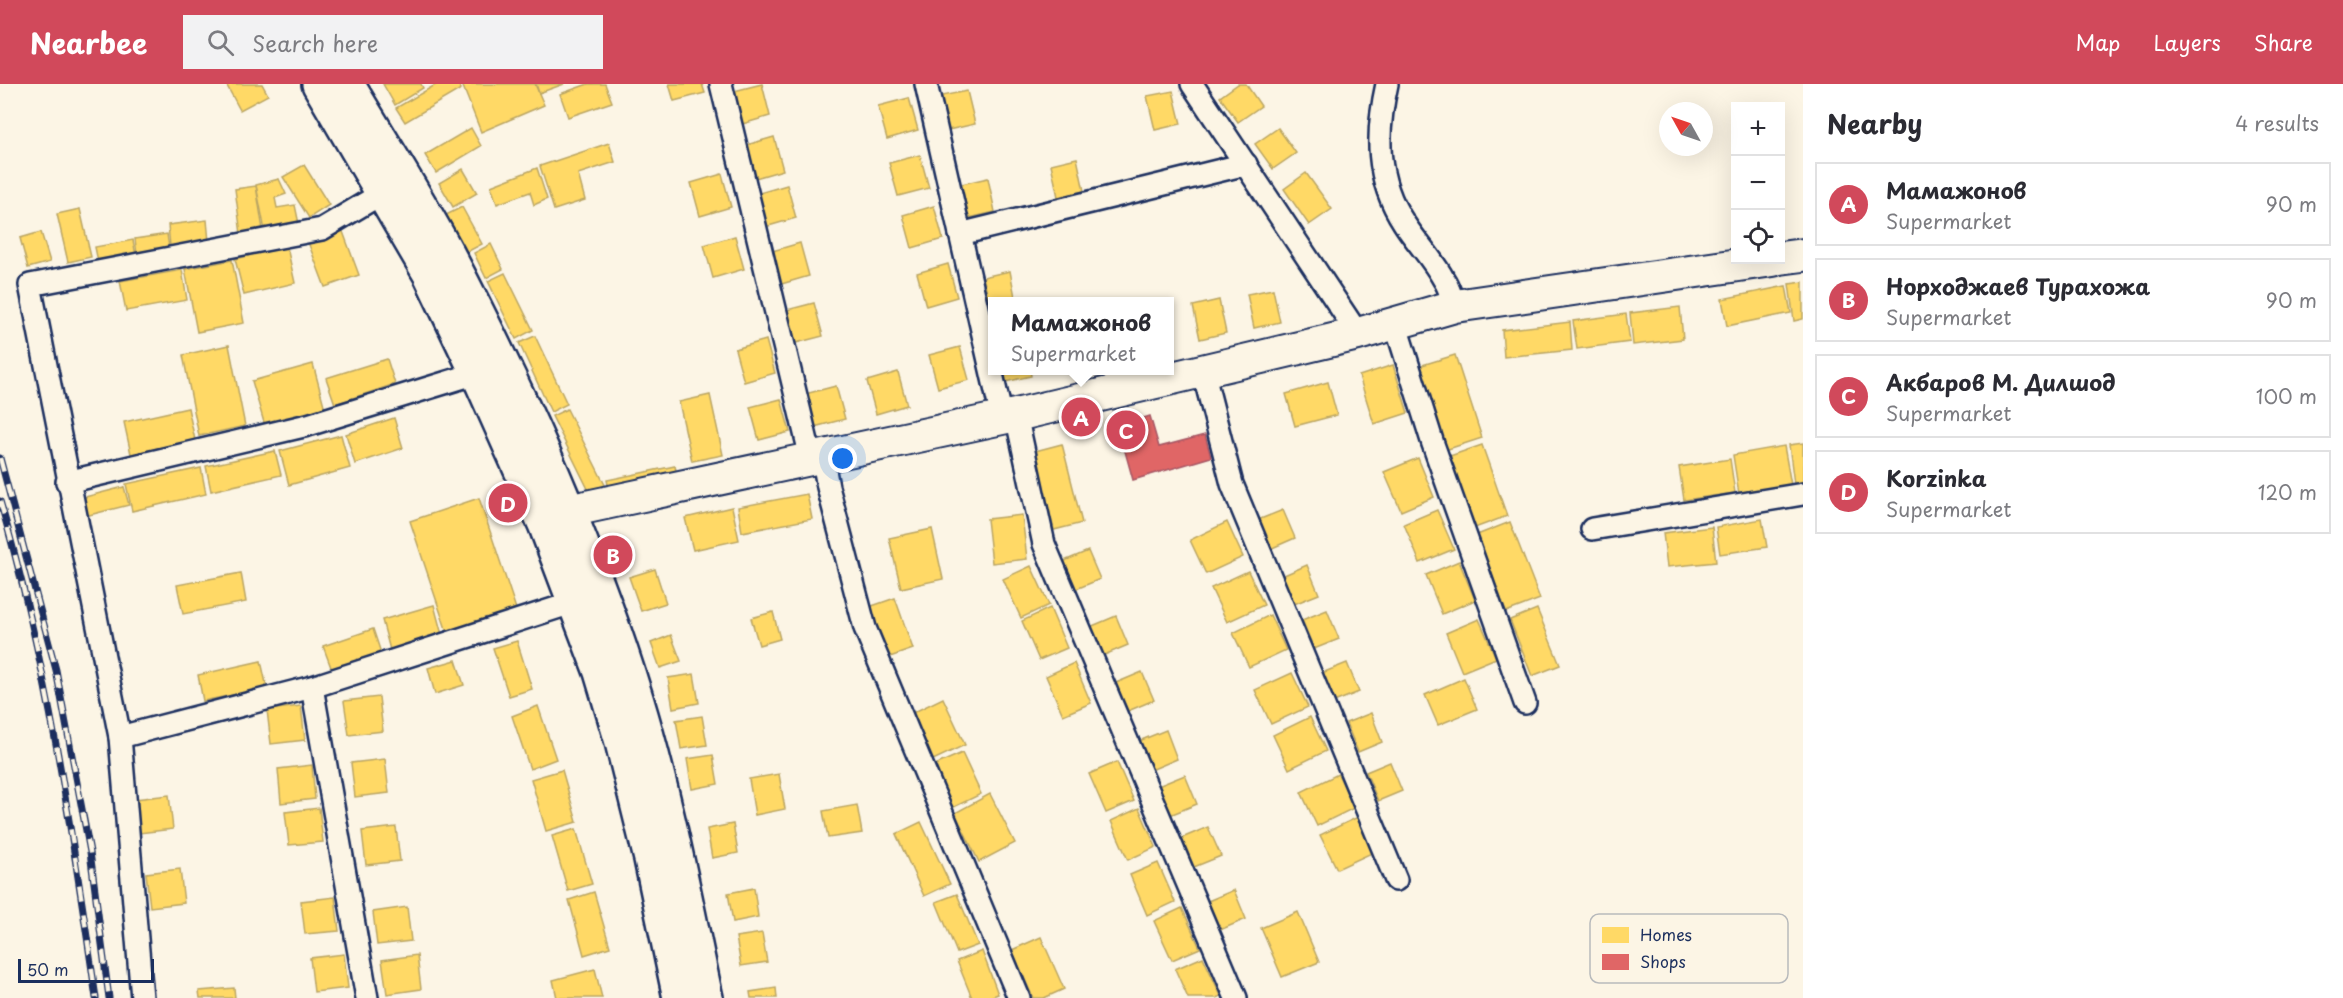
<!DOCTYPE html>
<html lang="en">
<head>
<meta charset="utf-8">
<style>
	:root { --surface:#fff; --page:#f2f2f3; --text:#2b2b33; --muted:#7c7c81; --line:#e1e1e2; --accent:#d1495b }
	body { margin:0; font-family:"Playpen Sans",sans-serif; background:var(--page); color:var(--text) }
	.controls { position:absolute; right:18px; top:18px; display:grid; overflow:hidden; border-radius:0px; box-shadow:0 6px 24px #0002 }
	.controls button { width:54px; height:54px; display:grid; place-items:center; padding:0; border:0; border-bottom:2px solid var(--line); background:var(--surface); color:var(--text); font:30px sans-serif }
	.compass { position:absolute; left:1659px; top:18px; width:54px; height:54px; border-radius:50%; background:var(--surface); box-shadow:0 6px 24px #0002; rotate:310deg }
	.scale { position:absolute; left:18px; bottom:15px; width:136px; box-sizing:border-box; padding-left:6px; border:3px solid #1b2f5e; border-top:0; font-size:16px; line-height:21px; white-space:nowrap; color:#1b2f5e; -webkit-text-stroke:4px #fcf5e5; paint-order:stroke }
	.you { position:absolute; left:843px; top:375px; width:21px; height:21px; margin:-15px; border:4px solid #fff; border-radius:50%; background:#1a73e8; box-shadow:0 0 0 9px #1a73e833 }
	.badge { display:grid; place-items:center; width:39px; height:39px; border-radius:50%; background:var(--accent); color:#fff; font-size:20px; font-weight:700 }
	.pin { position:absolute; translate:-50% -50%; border:3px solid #fff; box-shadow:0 2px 6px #0006 }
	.popup { position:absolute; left:988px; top:213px; width:186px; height:78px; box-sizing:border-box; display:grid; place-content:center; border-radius:0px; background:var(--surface); filter:drop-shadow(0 2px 4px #0005); font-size:20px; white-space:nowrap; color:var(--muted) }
	.popup b { font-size:22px; color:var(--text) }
	.popup::after { content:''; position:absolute; left:50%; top:100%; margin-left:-12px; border:12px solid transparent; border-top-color:var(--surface) }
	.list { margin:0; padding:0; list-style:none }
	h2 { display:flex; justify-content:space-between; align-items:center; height:78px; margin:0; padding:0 24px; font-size:26px }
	h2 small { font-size:20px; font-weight:400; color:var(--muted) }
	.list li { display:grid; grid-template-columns:39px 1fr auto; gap:18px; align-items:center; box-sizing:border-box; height:84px; margin:0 12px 12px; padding:0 12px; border:2px solid var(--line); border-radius:0px }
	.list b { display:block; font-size:22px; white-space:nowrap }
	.list p { margin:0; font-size:20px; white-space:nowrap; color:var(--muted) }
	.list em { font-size:20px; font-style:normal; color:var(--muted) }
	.icon { flex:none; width:33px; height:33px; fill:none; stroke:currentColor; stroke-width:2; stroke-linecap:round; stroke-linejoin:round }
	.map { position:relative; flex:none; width:1803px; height:914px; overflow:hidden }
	header { display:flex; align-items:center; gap:36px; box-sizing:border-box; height:84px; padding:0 30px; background:var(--accent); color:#fff }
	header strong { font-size:28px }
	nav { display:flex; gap:33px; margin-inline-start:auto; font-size:21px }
	.search { width:420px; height:54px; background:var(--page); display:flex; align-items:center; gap:15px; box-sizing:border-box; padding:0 21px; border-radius:0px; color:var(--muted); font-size:22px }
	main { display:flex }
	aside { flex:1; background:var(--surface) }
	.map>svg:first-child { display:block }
	.homes { fill:#ffd966; stroke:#bba664; stroke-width:1.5 }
	.shops { fill:#e06666; stroke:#a55664; stroke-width:1.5 }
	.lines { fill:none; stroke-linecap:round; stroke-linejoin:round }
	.street-casing { stroke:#1b2f5e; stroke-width:26 }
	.secondary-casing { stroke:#1b2f5e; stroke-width:36 }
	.primary-casing { stroke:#1b2f5e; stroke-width:38 }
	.street { stroke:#fcf5e5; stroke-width:21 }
	.secondary { stroke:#fcf5e5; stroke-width:32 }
	.primary { stroke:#fcf5e5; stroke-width:33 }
	.rail-casing { stroke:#1b2f5e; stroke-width:7 }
	.rail { stroke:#fcf5e5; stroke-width:4.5; stroke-dasharray:14; stroke-linecap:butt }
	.key { fill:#fcf5e5; stroke:#b8babc; stroke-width:1.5 }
	.key-label { font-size:16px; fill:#1b2f5e }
</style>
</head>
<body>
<header>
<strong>Nearbee</strong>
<div class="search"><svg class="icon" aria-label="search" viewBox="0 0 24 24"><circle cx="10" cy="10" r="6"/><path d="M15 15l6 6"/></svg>Search here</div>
<nav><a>Map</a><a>Layers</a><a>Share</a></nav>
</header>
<main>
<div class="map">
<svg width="1803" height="914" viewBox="0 0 1803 914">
	<rect width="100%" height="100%" fill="#fcf5e5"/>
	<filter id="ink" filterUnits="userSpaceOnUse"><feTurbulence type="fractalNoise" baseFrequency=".0167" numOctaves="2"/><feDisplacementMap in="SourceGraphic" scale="12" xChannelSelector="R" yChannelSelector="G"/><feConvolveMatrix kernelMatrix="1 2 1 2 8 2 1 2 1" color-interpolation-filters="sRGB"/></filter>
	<g filter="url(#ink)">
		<g class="homes">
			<polygon points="226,0 262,0 268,11 240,26"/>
			<polygon points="383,0 421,0 423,4 395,21"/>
			<polygon points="437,0 458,0 461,5 405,38 396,24"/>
			<polygon points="462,0 535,0 544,21 481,48"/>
			<polygon points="536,0 564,0 539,9"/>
			<polygon points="588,0 605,0 612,18 568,33 560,10"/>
			<polygon points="669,0 702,0 705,9 674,17"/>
			<polygon points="762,0 770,32 739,41 730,8"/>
			<polygon points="1238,0 1246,0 1261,22 1238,38 1220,13"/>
			<polygon points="967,7 975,40 948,46 941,12"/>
			<polygon points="1173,7 1181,40 1155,46 1147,12"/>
			<polygon points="909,14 918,46 887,55 878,22"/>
			<polygon points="471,44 481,62 436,89 425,71"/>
			<polygon points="1278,44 1296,69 1273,85 1255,60"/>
			<polygon points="774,53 783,86 752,95 743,62"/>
			<polygon points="609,59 615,78 578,90 585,116 554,126 540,82"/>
			<polygon points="920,71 929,104 898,112 889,79"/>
			<polygon points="1077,74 1084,107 1058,113 1051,80"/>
			<polygon points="304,81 329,121 309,134 283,93"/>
			<polygon points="537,84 547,115 534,121 530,108 497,120 491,102"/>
			<polygon points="463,85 477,109 453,123 439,99"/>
			<polygon points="1306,89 1332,125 1309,141 1284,105"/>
			<polygon points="722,90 731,123 700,132 691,99"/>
			<polygon points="988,94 995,128 969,134 961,100"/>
			<polygon points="279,95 286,110 275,114 277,124 295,121 299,140 265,147 256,101"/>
			<polygon points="787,101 796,134 765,143 756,110"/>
			<polygon points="256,102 263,146 241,150 235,105"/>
			<polygon points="934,122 943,155 912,164 903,131"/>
			<polygon points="462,123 482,160 465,169 446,131"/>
			<polygon points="80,125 91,173 68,178 57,130"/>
			<polygon points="207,136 209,158 170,162 168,141"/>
			<polygon points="342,145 359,191 325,203 308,158"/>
			<polygon points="41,148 50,178 28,184 20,154"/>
			<polygon points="167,150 169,164 137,170 135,155"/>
			<polygon points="735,152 744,185 713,194 704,161"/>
			<polygon points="133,156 136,171 98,178 95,163"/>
			<polygon points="800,159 809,192 778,201 769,168"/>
			<polygon points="491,160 503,185 486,194 474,169"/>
			<polygon points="287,163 295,199 244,211 235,175"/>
			<polygon points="232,176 244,239 197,248 185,185"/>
			<polygon points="948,180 957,213 926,222 917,189"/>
			<polygon points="182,186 187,216 126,227 120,197"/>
			<polygon points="1010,187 1016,218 992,218 992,226 991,226 983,193"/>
			<polygon points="505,189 533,246 516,255 488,197"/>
			<polygon points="1803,198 1803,235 1794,237 1789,200"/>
			<polygon points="1786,202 1791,229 1727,242 1722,215"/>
			<polygon points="1273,205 1280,238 1254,244 1247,210"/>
			<polygon points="1219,216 1226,249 1200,255 1193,222"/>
			<polygon points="814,219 823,252 792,260 783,227"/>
			<polygon points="1680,223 1683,255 1633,261 1630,229"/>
			<polygon points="1626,230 1630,258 1577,265 1573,237"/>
			<polygon points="1570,238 1572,266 1504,273 1502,246"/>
			<polygon points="535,252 567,320 551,328 519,259"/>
			<polygon points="766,256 775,289 744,298 735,265"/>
			<polygon points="229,261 245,342 199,352 183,271"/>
			<polygon points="960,263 969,296 938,304 929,271"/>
			<polygon points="1455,271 1482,354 1445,366 1419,282"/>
			<polygon points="387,275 395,300 335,320 326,294"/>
			<polygon points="313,280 325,325 265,342 252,297"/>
			<polygon points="1393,281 1408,329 1374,340 1359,292"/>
			<polygon points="1002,286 1030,286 1031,292 1005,298"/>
			<polygon points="898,288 907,321 876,330 867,297"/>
			<polygon points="1328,298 1337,331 1295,342 1286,310"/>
			<polygon points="836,302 845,335 814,343 805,310"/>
			<polygon points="710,311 723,371 692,377 679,318"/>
			<polygon points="781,315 790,348 759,356 750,323"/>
			<polygon points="188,324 195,356 131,370 124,338"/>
			<polygon points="567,325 605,401 590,409 552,332"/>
			<polygon points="394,334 403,364 355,380 346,350"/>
			<polygon points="341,351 350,384 289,401 280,367"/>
			<polygon points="1803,359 1803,399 1794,400 1789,361"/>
			<polygon points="1062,360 1082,439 1054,446 1035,367"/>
			<polygon points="1482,361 1507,432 1472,445 1447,373"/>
			<polygon points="1784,362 1791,401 1739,410 1733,371"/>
			<polygon points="275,367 281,391 211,407 206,382"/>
			<polygon points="1418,374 1434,413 1401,427 1384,388"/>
			<polygon points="1730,375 1735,409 1684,416 1679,383"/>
			<polygon points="675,382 677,391 609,405 607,396"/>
			<polygon points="201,384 206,410 132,427 126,400"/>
			<polygon points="124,403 129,421 85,432 81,414"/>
			<polygon points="807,410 812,435 742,448 738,423"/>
			<polygon points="479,414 516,525 447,548 410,437"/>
			<polygon points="732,423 739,456 693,466 685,434"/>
			<polygon points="1283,426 1295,454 1270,465 1258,436"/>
			<polygon points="1437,426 1454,465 1420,479 1404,440"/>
			<polygon points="1022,431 1027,475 992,479 987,435"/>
			<polygon points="1762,435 1767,463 1720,470 1716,443"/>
			<polygon points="1227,438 1243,473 1206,490 1190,456"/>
			<polygon points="1510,438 1540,515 1506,528 1477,451"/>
			<polygon points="1712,443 1716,478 1667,483 1663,449"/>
			<polygon points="932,445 943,495 901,504 889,454"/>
			<polygon points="1088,467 1100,495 1074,506 1062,478"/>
			<polygon points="1459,477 1475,516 1442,530 1426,491"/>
			<polygon points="1307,481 1319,510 1294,520 1282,492"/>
			<polygon points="1031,482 1049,521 1021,534 1003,495"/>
			<polygon points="655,485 666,519 641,527 629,493"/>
			<polygon points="1248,487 1264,521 1227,538 1211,504"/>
			<polygon points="241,489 246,518 183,530 177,501"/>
			<polygon points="895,514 913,565 887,574 869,523"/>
			<polygon points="434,521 442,551 390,566 382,536"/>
			<polygon points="1050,524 1067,564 1039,576 1022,537"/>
			<polygon points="1537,525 1560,581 1532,592 1510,536"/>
			<polygon points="1327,526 1339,555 1314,565 1302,536"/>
			<polygon points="773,528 780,555 759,561 751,534"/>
			<polygon points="1270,531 1286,566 1249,583 1233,549"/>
			<polygon points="1116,532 1128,561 1102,572 1090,543"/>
			<polygon points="1479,535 1496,574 1462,588 1446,549"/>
			<polygon points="373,545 381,569 332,586 323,562"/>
			<polygon points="671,551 681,577 660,584 651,559"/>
			<polygon points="517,557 532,605 509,612 493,564"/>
			<polygon points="456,576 464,601 435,610 428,584"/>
			<polygon points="261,577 267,604 203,617 198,591"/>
			<polygon points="1074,579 1091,619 1063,631 1046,592"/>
			<polygon points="1347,579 1359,608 1334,618 1322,589"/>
			<polygon points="1142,588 1154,616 1128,627 1116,599"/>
			<polygon points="1292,589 1308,623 1271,640 1255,606"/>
			<polygon points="694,590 699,619 673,624 668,594"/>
			<polygon points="1464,594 1477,625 1438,641 1425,611"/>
			<polygon points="379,613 383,647 349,651 344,617"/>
			<polygon points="943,614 965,661 931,677 910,630"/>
			<polygon points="301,622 305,656 271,660 267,626"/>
			<polygon points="538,622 556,675 530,685 512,632"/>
			<polygon points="1371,629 1382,658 1358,668 1346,639"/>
			<polygon points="702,632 707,661 681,665 676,636"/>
			<polygon points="1310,633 1326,667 1289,685 1273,651"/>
			<polygon points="1166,646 1177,675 1151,686 1139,657"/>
			<polygon points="962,669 981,710 952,724 933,682"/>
			<polygon points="713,671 718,700 692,705 687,675"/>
			<polygon points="385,675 389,709 355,713 351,679"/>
			<polygon points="1117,678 1134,717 1106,729 1089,690"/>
			<polygon points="1390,678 1402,707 1378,717 1366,688"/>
			<polygon points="312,681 315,715 281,719 278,685"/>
			<polygon points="562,686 577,738 546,747 531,695"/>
			<polygon points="779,690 785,725 755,731 749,695"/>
			<polygon points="1338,690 1354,724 1317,742 1301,708"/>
			<polygon points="1185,691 1197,720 1170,731 1158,702"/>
			<polygon points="990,710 1015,759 979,778 955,729"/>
			<polygon points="169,711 173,745 139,749 135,715"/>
			<polygon points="857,721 862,749 828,754 823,727"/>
			<polygon points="319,724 323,758 289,761 285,728"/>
			<polygon points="1139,724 1156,763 1128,776 1111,737"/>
			<polygon points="1358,733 1374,768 1337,785 1320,751"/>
			<polygon points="921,738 950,800 924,812 896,750"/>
			<polygon points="733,740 738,769 712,774 707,745"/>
			<polygon points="396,743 400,777 366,781 362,747"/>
			<polygon points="1208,743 1221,772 1194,783 1182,754"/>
			<polygon points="576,745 592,800 568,807 552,752"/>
			<polygon points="1158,779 1175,818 1147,831 1130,791"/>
			<polygon points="180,785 184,819 150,823 146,789"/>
			<polygon points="754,804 758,833 733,838 728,809"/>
			<polygon points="1234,806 1246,835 1220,846 1208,817"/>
			<polygon points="594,808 610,863 584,871 569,816"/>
			<polygon points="957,810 978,861 957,869 936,818"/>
			<polygon points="335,813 339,847 305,850 301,817"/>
			<polygon points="407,823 411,857 377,861 373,828"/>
			<polygon points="1182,824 1200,864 1172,876 1154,837"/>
			<polygon points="1298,828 1319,878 1282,893 1261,844"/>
			<polygon points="762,849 767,878 741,882 736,853"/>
			<polygon points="1041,853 1064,905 1044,914 1033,914 1012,866"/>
			<polygon points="982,867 998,910 988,914 972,914 957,877"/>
			<polygon points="344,870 348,904 314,908 310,874"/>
			<polygon points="417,871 421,905 387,910 382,876"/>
			<polygon points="1203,873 1221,912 1216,914 1188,914 1175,885"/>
			<polygon points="595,885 602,914 557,914 553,896"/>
			<polygon points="234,904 235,914 200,914 199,907"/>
			<polygon points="776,904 777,914 751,914 750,908"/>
		</g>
		<polygon class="shops" points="1150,332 1159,363 1205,351 1211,373 1133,396 1118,342"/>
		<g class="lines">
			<g class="street-casing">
				<g id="street">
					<polyline points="721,0 811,374"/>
					<polyline points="926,0 1002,334"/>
					<polyline points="1192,0 1358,250"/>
					<path d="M1387,0C1376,49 1375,95 1404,139C1416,158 1433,175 1444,196C1449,203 1451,213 1455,222"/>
					<polyline points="960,150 1246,80"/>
					<polyline points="1395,239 1433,360 1525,619"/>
					<polyline points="1203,287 1232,400 1396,796"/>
					<polyline points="1016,331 1044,460 1236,914"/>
					<polyline points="822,371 828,403 865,544 1019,914"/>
					<polyline points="67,398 308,341 477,289"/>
					<polyline points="1592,445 1803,410"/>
					<polyline points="312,603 367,914"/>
					<polyline points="120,653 312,603 575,518"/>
					<polyline points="142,914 120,653 30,201 322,145 384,108"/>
				</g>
			</g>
			<g class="secondary-casing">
				<g id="secondary">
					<polyline points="1780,174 1803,171"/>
					<polyline points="568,427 1016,331 1358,250 1455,222 1773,176"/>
				</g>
			</g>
			<g class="primary-casing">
				<g id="primary">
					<polyline points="319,0 430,190 483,301 545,440 601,588 622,658 651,775 680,914"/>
					<path d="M347,0C381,57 417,113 448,171C522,313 589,461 636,614C666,712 685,814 706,914"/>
				</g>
			</g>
			<use href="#street" class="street"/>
			<use href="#secondary" class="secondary"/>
			<use href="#primary" class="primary"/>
			<g class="rail-casing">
				<g id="rail">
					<polyline points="0,374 56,586 90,768 109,914"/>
					<path d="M0,417C47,577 72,749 96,914"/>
				</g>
			</g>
			<use href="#rail" class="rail"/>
		</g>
	</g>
	<rect x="1590" y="830" width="198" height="69" rx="9" class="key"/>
	<rect x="1602" y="843" width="27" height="16" fill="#ffd966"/>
	<rect x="1602" y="870" width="27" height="16" fill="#e06666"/>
	<g class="key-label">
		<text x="1640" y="857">Homes</text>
		<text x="1640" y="884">Shops</text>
	</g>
</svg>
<div class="controls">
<button>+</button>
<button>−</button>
<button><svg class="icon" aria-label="locate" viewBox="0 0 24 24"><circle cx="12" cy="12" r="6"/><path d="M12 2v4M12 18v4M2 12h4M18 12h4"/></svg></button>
</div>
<svg class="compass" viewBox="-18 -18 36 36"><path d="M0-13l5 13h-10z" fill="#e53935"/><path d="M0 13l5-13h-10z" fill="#7c7c81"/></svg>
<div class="scale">50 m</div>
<div class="you"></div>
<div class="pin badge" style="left:1081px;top:333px">A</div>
<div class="popup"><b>Мамажонов</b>Supermarket</div>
<div class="pin badge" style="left:613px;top:471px">B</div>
<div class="pin badge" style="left:1126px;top:346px">C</div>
<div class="pin badge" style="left:508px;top:419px">D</div>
</div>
<aside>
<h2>Nearby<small>4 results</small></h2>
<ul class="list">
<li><span class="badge">A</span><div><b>Мамажонов</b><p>Supermarket</p></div><em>90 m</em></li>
<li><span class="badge">B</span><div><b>Норходжаев Турахожа</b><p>Supermarket</p></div><em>90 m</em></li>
<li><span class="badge">C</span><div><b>Акбаров М. Дилшод</b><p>Supermarket</p></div><em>100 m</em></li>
<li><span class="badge">D</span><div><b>Korzinka</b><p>Supermarket</p></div><em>120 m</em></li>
</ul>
</aside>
</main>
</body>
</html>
